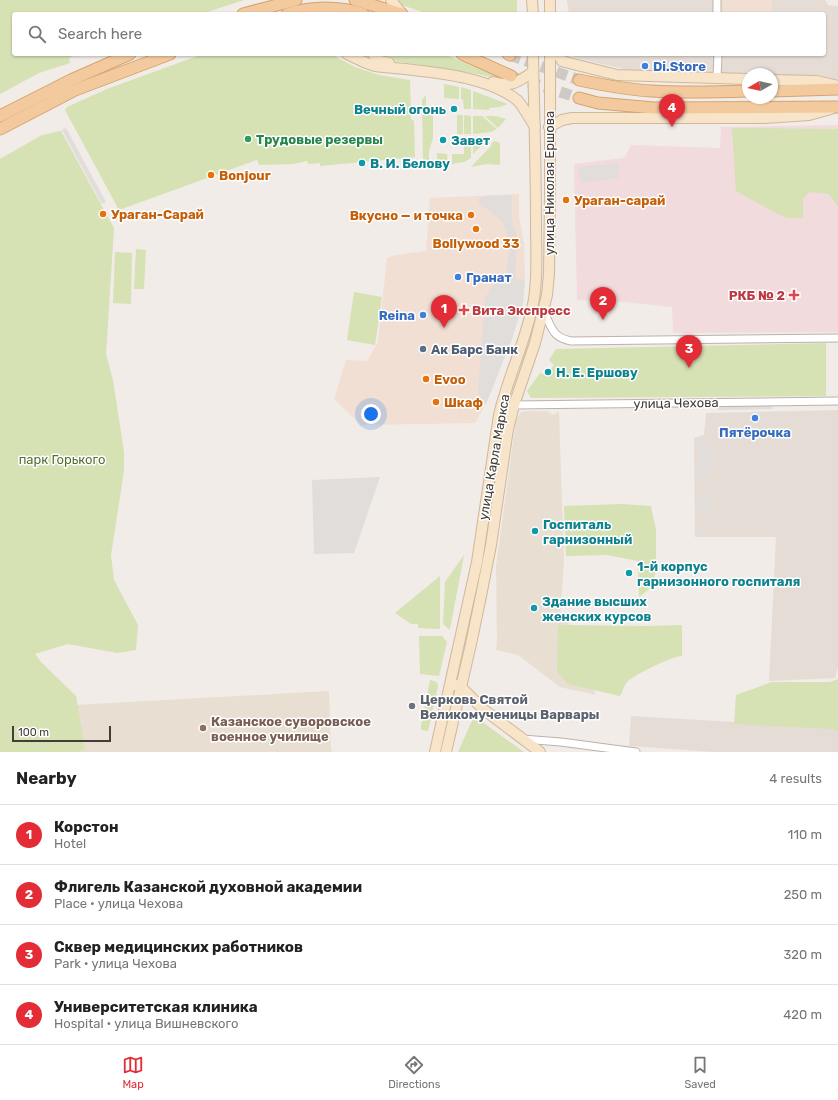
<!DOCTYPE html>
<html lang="en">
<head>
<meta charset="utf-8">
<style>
	:root { --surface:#fff; --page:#f6f6f6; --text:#222; --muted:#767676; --line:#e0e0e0; --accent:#e32c35 }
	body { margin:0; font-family:Rubik,sans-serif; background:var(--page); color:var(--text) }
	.compass { position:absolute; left:742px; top:68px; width:36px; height:36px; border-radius:50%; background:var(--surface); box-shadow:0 1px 3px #0004; rotate:261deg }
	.scale { position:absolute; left:12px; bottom:10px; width:99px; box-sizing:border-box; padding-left:4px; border:2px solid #443c36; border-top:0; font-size:11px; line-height:14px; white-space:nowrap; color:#443c36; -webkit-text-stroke:3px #fff; paint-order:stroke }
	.you { position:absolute; left:371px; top:414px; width:14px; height:14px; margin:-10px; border:3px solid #fff; border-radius:50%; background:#1a73e8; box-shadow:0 0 0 6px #1a73e833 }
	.badge { display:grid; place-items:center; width:26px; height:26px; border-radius:50%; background:var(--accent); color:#fff; font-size:13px; font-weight:700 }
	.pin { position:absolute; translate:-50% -33px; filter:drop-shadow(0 1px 2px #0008) }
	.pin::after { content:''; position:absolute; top:21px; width:14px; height:12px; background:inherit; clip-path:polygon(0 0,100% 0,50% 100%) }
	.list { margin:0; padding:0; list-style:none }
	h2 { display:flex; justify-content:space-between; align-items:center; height:52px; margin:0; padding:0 16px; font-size:17px }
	h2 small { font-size:13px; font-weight:400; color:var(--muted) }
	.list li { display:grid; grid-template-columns:26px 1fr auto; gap:12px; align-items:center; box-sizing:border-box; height:60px; padding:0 16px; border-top:1px solid var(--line) }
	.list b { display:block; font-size:15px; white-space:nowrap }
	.list p { margin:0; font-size:13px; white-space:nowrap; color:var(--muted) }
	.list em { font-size:13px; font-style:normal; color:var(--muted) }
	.icon { flex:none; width:22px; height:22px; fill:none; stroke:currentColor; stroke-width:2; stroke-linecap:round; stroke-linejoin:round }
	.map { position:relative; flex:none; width:838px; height:752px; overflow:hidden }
	.search { position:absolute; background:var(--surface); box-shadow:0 1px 3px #0004; left:12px; right:12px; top:12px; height:44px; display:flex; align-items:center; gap:10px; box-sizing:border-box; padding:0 14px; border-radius:4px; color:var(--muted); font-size:15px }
	.sheet { height:292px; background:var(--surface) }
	nav { display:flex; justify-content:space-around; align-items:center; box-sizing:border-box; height:56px; border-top:1px solid var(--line); background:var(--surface); font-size:11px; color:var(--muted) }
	nav a { display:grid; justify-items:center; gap:2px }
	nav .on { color:var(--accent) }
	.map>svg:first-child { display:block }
	.residential { fill:#e5ddd5 }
	.commercial { fill:#f1dfd4 }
	.education { fill:#e9ded2 }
	.medical { fill:#f1dbdd }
	.green { fill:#d6e1b4 }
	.parking { fill:#e0dddb }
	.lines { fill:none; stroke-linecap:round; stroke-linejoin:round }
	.primary-tunnel { stroke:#cec9c4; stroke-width:11; stroke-dasharray:11 5.5; stroke-linecap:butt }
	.minor-casing { stroke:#bcb2aa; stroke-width:9 }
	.secondary-casing { stroke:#cfb89d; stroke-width:12 }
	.primary-casing { stroke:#d6a370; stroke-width:13 }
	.minor { stroke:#fff; stroke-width:7 }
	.secondary { stroke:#f8e4c9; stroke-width:10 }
	.primary { stroke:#f3ca9e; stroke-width:11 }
	.shop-dot { fill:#3f7fe0; stroke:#fff; stroke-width:1.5 }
	.culture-dot { fill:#0f9aa8; stroke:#fff; stroke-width:1.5 }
	.leisure-dot { fill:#2e9e5b; stroke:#fff; stroke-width:1.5 }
	.food-dot { fill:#e8710a; stroke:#fff; stroke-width:1.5 }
	.health-dot { fill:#e0444e; stroke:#fff; stroke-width:1.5 }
	.service-dot { fill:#5c6f8a; stroke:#fff; stroke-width:1.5 }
	.worship-dot { fill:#6b7280; stroke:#fff; stroke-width:1.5 }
	.education-dot { fill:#8d6e63; stroke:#fff; stroke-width:1.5 }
	.labels { text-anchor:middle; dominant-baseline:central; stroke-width:3; stroke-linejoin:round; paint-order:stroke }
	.shop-label { font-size:13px; font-weight:bold; fill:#366cbe; stroke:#fff; text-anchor:start }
	.culture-label { font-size:13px; font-weight:bold; fill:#0d838f; stroke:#fff; text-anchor:start }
	.leisure-label { font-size:13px; font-weight:bold; fill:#27864d; stroke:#fff; text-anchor:start }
	.food-label { font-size:13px; font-weight:bold; fill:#c56008; stroke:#fff; text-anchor:start }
	.street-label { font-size:13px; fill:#443c36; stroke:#fff }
	.health-label { font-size:13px; font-weight:bold; fill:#be3a42; stroke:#fff; text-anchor:end }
	.service-label { font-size:13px; font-weight:bold; fill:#4e5e75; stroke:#fff; text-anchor:start }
	.park-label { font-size:13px; fill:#546f30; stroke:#fff }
	.worship-label { font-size:13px; font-weight:bold; fill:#5b616d; stroke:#fff; text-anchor:start }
	.education-label { font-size:13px; font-weight:bold; fill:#785e54; stroke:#fff; text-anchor:start }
</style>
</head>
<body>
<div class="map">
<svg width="838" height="752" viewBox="0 0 838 752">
	<rect width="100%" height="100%" fill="#f1ece7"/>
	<g class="residential">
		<polygon points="567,0 715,0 715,14 569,14"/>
		<polygon points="772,0 825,0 828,5 838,6 838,79 799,79 772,77 772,74 637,72 575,58 574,54 824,54 824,14 772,14"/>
		<polygon points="838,410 838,667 835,678 769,681 776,537 695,537 694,438 704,435 706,413"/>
		<polygon points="631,716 838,728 838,752 713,752 629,746"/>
	</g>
	<g class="commercial">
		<rect x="715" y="0" width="57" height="14"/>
		<polygon points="519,194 519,216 524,243 525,280 523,303 512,339 486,404 475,423 361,425 334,399 346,360 367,361 378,342 387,258 396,255 426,251 430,198"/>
	</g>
	<g class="education">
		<polygon points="525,411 547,411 553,415 559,411 564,560 560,618 569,623 576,651 596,695 560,687 518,655 496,650 497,640 496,566 516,421 520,413"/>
		<polygon points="329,691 331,751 334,752 75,752 75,705"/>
	</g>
	<polygon class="medical" points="838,125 838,332 673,333 672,307 625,302 577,300 574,164 624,158 630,148 630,145 720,148 721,127"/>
	<g class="green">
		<polygon points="0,0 244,0 201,14 14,14 14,54 78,54 69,58 70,63 39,73 0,94"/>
		<polygon points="395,0 517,0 517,14 428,14 399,4"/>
		<polygon points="203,54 331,54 355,67 379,75 410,80 411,119 414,121 415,157 320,166 320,163 308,164 307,161 293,164 259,165 257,160 119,210 65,110 67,107 107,89"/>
		<polygon points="377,54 444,54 510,82 482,75 429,66 386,60"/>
		<polygon points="444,84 459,87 459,99 444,98"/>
		<polygon points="461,87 471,90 471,109 464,109 463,100 461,99"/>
		<polygon points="473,91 508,104 500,107 489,108 489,110 473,109"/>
		<polygon points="426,95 426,115 433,115 433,138 429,151 429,166 425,163 423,158 422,100"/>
		<rect x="457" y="115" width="6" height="19"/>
		<polygon points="464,115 471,116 471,134 464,134"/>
		<polygon points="473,116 482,116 497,129 491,132 473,134"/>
		<polygon points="485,116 496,116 506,119 498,128"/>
		<polygon points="732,128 838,129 838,206 829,194 809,192 803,199 803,218 787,218 770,210 736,191"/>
		<polygon points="60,131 61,131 114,228 106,354 113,380 124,452 124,471 111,555 114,580 138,625 136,650 117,653 68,644 35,654 41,662 76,696 85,749 79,752 0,752 0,159 42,135"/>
		<polygon points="464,137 471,137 471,158 464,162 452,164 452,154 464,154"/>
		<polygon points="473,137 488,140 473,154"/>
		<polygon points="494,141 500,143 500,165 486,164 471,167 492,145 491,144"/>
		<polygon points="437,153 447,154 448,166 437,166"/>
		<polygon points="136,249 146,250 144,289 134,289"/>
		<polygon points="115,252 132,253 131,304 113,303"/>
		<polygon points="354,292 382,297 375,345 347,340"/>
		<polygon points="826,343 826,396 531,398 527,391 540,373 546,375 554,365 549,360 556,349"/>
		<polygon points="621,504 651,506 656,530 656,557 654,585 639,597 638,561 607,555 566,556 564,506"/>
		<polygon points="464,555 450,629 450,630 443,624 445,582"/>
		<polygon points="440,576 440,629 418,628 418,624 411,624 395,613"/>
		<path d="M558,625L648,626L682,625V656C672,656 634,675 627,682C624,686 622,692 620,696L568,684L557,672Z"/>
		<polygon points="419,636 442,636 447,642 439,676 420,674"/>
		<polygon points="838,679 838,732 834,729 734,724 736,695 772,682 830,682"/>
		<polygon points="430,680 437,682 438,686 428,731 421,730 421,726"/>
		<polygon points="474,716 524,752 458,752"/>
	</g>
	<g class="parking">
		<polygon points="66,128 106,202 102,204 62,130"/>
		<polygon points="618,163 619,178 581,183 579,167"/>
		<polygon points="512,195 512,222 517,235 515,279 525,280 523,303 512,339 486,404 478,394 485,299 490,288 507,274 510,241 501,220 479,203 479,198 482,198 482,196"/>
		<polygon points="714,405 770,405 773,409 718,410"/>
		<rect x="699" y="446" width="12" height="26"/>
		<polygon points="380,477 354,553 314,554 312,480"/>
		<polygon points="699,495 709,495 710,512 699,512"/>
	</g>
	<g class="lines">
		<g class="primary-tunnel">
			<polyline points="510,55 579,80"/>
			<polyline points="513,77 579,98"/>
		</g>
		<g class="minor-casing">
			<g id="minor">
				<polyline points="717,0 717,14"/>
				<polyline points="717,78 718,54"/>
				<path d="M544,312C552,328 552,337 571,341L838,338"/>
				<polyline points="514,405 838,401"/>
				<polyline points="522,739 561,742 636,752"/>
			</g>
		</g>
		<g class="secondary-casing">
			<g id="secondary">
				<polyline points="391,0 402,14"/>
				<polyline points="532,0 533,14"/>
				<polyline points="550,0 550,14"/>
				<path d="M347,54L364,62L375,66C417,71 483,73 517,100C522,104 531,121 535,127"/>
				<polyline points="373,54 380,61 389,63"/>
				<polyline points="558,54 562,61 573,64 617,75 748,79"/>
				<polyline points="772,80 816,81 838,86"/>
				<path d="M493,82C513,87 516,83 533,72"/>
				<polyline points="549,127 562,120 572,118 765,118 809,115 831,109"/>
				<polyline points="456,685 461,687 483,709 540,752"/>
				<path d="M435,752L477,562L499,415C508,376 527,339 534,299C538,274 536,249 536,224C536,167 534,111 533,54"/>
				<polyline points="446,752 471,644 481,596 491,545 508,429 514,405 535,343 547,295 549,274 550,189 550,54"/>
			</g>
		</g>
		<g class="primary-casing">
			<g id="primary">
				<polyline points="355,0 402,14"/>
				<polyline points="243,14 296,0"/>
				<path d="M287,14C313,6 338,6 363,14"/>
				<polyline points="462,54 511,76"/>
				<polyline points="508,54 510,55"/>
				<path d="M579,80C603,85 628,90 652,91C684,93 716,92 748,91"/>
				<polyline points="772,91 838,89"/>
				<polyline points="579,98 598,103 654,108 838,107"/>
				<polyline points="0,116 71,80 130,54"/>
				<polyline points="0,129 75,90 170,54"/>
			</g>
		</g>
		<use href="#minor" class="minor"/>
		<use href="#secondary" class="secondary"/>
		<use href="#primary" class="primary"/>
	</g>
	<g class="shop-dot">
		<circle cx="645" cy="66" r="4"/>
		<circle cx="458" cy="277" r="4"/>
		<circle cx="423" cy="315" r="4"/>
		<circle cx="755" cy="418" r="4"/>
	</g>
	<g class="culture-dot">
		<circle cx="454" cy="109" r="4"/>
		<circle cx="443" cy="140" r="4"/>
		<circle cx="362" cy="163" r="4"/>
		<circle cx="548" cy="372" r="4"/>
		<circle cx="535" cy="531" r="4"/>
		<circle cx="629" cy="573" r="4"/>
		<circle cx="534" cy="608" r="4"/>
	</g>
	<circle class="leisure-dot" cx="248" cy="139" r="4"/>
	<g class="food-dot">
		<circle cx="211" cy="175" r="4"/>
		<circle cx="566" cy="200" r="4"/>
		<circle cx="103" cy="214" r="4"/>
		<circle cx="471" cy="215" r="4"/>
		<circle cx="476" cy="229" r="4"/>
		<circle cx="426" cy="379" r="4"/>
		<circle cx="436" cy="402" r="4"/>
	</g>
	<g class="health-dot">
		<path d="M792 289h4v4h4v4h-4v4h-4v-4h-4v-4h4z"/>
		<path d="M462 304h4v4h4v4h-4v4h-4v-4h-4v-4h4z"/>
	</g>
	<circle class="service-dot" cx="423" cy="349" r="4"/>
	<circle class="worship-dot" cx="412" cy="706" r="4"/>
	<circle class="education-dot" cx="203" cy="728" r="4"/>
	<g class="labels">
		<g class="shop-label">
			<text x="653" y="66">Di.Store</text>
			<text x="466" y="277">Гранат</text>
			<text x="415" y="315" text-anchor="end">Reina</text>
			<text x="755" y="432" text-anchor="middle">Пятёрочка</text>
		</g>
		<g class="culture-label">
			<text x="446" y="109" text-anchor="end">Вечный огонь</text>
			<text x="451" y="140">Завет</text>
			<text x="370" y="163">В. И. Белову</text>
			<text x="556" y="372">Н. Е. Ершову</text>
			<text x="543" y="524">Госпиталь<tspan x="543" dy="15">гарнизонный</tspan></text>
			<text x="637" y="566">1-й корпус<tspan x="637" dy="15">гарнизонного госпиталя</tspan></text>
			<text x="542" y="601">Здание высших<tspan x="542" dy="15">женских курсов</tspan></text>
		</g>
		<g class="leisure-label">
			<text x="256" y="139">Трудовые резервы</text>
		</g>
		<g class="food-label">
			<text x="219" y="175">Bonjour</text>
			<text x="574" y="200">Ураган-сарай</text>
			<text x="111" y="214">Ураган-Сарай</text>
			<text x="463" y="215" text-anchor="end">Вкусно — и точка</text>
			<text x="476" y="243" text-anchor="middle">Bollywood 33</text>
			<text x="434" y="379">Evoo</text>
			<text x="444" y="402">Шкаф</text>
		</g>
		<g class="street-label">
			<text transform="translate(549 183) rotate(-90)">улица Николая Ершова</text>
			<text transform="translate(676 403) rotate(-1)">улица Чехова</text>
			<text transform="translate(494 457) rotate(-80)">улица Карла Маркса</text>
		</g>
		<g class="health-label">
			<text x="785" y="295">РКБ № 2</text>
			<text x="472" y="310" text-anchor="start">Вита Экспресс</text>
		</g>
		<g class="service-label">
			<text x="431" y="349">Ак Барс Банк</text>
		</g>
		<g class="park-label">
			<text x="62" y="459">парк Горького</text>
		</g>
		<g class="worship-label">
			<text x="420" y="699">Церковь Святой<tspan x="420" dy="15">Великомученицы Варвары</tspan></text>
		</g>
		<g class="education-label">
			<text x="211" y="721">Казанское суворовское<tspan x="211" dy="15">военное училище</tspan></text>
		</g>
	</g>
</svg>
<svg class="compass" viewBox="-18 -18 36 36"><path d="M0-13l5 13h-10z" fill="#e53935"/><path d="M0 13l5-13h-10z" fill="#767676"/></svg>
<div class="scale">100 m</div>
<div class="you"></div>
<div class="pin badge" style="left:444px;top:328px">1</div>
<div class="pin badge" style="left:603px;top:320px">2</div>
<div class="pin badge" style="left:689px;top:368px">3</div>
<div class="pin badge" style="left:672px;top:127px">4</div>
<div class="search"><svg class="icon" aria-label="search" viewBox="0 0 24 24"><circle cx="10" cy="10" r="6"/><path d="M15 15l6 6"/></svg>Search here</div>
</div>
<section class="sheet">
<h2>Nearby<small>4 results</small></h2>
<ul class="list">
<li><span class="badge">1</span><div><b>Корстон</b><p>Hotel</p></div><em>110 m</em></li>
<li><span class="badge">2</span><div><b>Флигель Казанской духовной академии</b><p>Place · улица Чехова</p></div><em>250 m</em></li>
<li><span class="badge">3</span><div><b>Сквер медицинских работников</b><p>Park · улица Чехова</p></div><em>320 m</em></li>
<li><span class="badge">4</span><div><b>Университетская клиника</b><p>Hospital · улица Вишневского</p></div><em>420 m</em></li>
</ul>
</section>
<nav>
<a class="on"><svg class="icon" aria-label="map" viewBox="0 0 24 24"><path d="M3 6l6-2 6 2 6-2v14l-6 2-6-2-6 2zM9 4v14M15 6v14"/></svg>Map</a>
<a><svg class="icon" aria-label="directions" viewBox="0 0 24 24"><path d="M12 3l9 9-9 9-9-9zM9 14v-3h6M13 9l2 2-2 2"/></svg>Directions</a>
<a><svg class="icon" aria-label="saved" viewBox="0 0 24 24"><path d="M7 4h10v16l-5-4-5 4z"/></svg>Saved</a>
</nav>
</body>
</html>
